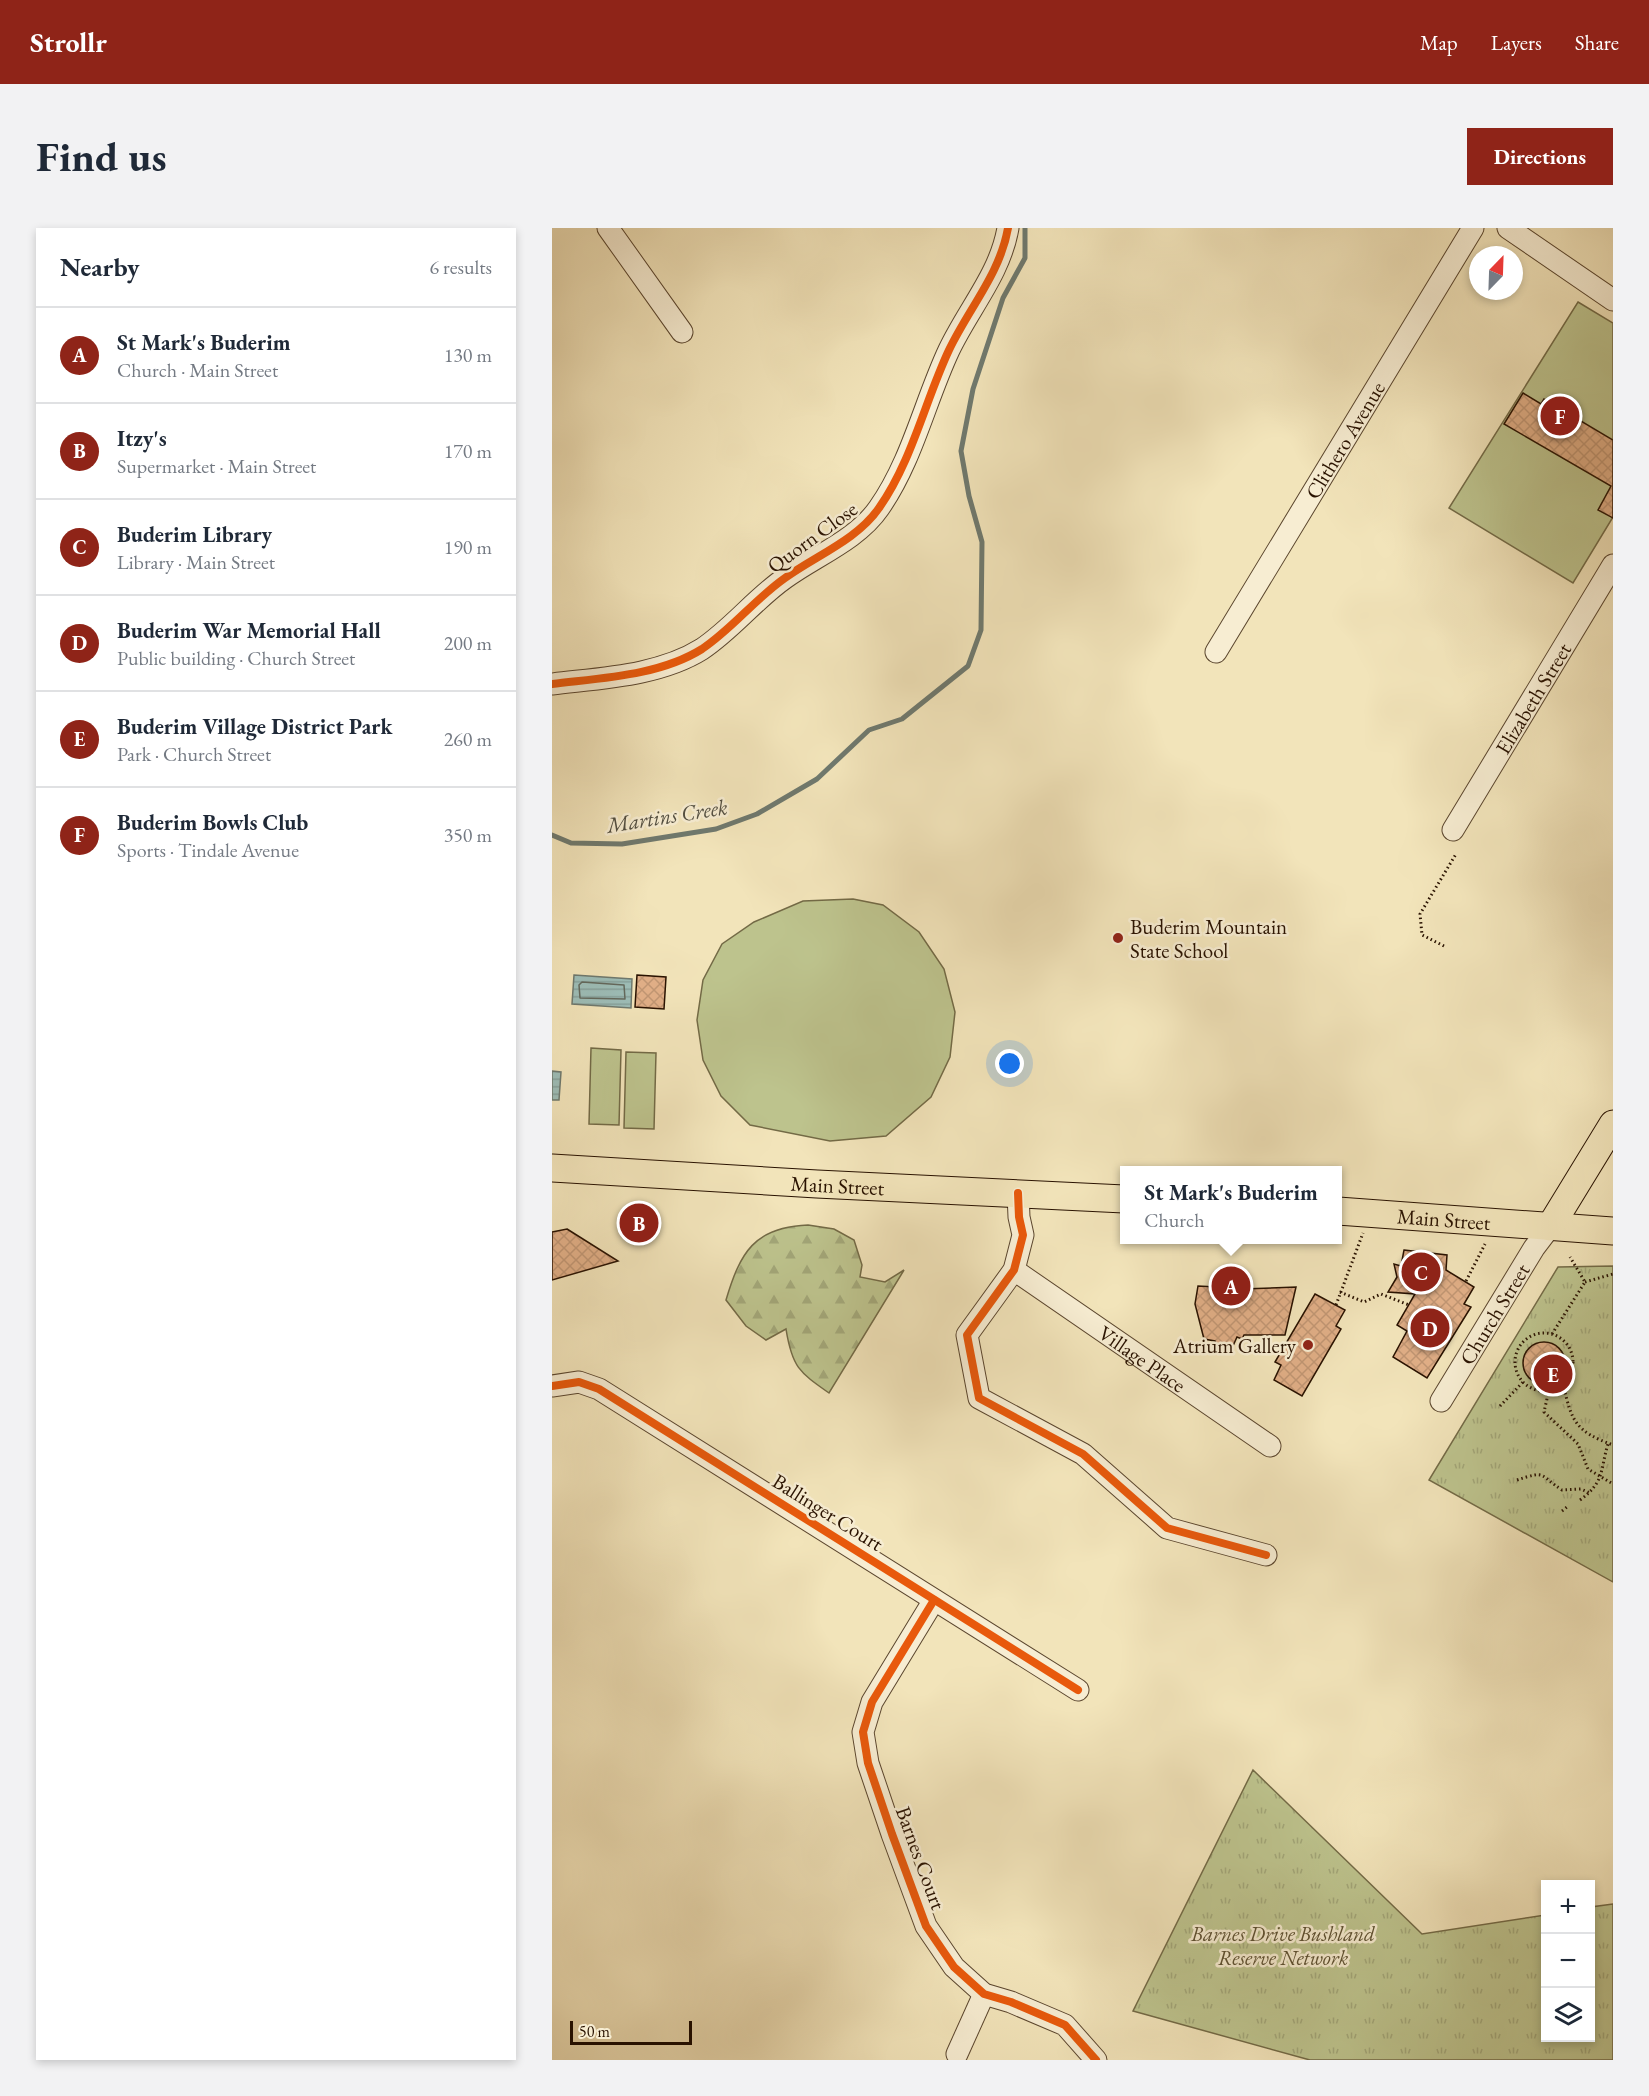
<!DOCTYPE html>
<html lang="en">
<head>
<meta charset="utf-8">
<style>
	:root { --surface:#fff; --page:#f2f2f3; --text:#1f2937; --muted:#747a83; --line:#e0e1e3; --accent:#8f2418 }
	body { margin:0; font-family:"EB Garamond",serif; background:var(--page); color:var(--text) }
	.controls { position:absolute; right:18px; bottom:18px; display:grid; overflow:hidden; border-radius:0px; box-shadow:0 3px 9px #0003 }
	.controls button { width:54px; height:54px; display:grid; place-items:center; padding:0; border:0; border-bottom:2px solid var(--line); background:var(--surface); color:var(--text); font:30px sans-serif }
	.compass { position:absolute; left:917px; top:18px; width:54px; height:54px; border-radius:50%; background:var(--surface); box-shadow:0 3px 9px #0003; rotate:23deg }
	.scale { position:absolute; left:18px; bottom:15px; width:122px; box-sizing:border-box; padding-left:6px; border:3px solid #291200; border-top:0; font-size:16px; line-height:21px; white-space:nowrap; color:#291200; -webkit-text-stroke:4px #f7edd2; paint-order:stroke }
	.you { position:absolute; left:458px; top:836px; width:21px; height:21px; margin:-15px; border:4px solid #fff; border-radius:50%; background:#1a73e8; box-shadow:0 0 0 9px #1a73e833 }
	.badge { display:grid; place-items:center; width:39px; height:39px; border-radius:50%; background:var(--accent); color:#fff; font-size:20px; font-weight:700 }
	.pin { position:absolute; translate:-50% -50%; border:3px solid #fff; box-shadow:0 2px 6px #0006 }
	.popup { position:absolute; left:568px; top:938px; width:222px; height:78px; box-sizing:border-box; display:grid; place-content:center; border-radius:0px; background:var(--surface); filter:drop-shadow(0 2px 4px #0005); font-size:20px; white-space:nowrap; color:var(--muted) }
	.popup b { font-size:22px; color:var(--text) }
	.popup::after { content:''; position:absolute; left:50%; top:100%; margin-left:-12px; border:12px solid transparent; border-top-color:var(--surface) }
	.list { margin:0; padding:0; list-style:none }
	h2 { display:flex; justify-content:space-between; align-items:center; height:78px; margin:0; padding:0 24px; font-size:26px }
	h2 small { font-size:20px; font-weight:400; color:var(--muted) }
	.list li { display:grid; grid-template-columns:39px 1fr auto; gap:18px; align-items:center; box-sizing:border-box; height:96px; padding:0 24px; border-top:2px solid var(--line) }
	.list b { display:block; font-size:22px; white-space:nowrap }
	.list p { margin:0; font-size:20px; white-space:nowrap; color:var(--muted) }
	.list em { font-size:20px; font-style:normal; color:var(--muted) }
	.icon { flex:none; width:33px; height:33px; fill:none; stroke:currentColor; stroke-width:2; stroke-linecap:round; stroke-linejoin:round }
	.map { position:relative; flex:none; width:1061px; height:1832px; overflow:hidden; border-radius:0px }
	header { display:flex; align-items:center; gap:36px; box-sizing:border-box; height:84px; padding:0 30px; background:var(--accent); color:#fff }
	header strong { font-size:28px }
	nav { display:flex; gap:33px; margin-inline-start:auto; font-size:21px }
	.intro { display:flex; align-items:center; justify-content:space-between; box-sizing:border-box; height:144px; padding:0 36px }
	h1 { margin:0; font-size:42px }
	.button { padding:15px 27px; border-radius:0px; background:var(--accent); color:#fff; font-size:21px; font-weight:700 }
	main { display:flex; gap:36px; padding:0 36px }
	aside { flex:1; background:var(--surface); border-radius:0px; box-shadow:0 3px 9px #0003 }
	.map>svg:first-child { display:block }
	.forest { fill:url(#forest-firs); stroke:#736a46; stroke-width:1.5 }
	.park { fill:url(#park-tufts); stroke:#736a46; stroke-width:1.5 }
	.pitch { fill:#bdc38d; stroke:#736a46; stroke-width:1.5 }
	.water { fill:url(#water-rules); stroke:#6f796e; stroke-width:1.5 }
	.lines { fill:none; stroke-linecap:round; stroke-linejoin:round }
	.shore { stroke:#63685c; stroke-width:1.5 }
	.stream { stroke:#6f796e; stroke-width:5 }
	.building { fill:url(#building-cross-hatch); stroke:#291200; stroke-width:1.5 }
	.minor-casing { stroke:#5b462e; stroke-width:23 }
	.major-casing { stroke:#291200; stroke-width:29 }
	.path { stroke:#291200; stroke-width:3; stroke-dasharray:1.5 3; stroke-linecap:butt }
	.minor { stroke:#f7edd2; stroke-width:21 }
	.major { stroke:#f2e4ba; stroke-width:27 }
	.cycleway-casing { stroke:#f7edd2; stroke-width:11 }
	.cycleway { stroke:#e8590c; stroke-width:8 }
	.poi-dot { fill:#8f2418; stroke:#f7edd2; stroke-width:2 }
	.labels { text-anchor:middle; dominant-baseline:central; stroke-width:5; stroke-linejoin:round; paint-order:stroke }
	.street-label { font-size:21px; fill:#291200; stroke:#f7edd2 }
	.poi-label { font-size:21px; fill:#291200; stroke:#f7edd2; text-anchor:start }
	.park-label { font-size:21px; font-style:italic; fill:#5d5031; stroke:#f7edd2 }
	.water-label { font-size:22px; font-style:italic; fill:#524e40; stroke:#f7edd2 }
</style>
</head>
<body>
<header>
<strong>Strollr</strong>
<nav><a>Map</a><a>Layers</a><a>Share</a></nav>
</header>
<div class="intro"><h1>Find us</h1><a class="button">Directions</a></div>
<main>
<aside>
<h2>Nearby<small>6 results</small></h2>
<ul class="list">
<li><span class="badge">A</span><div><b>St Mark's Buderim</b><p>Church · Main Street</p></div><em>130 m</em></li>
<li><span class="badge">B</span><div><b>Itzy's</b><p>Supermarket · Main Street</p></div><em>170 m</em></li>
<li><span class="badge">C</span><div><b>Buderim Library</b><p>Library · Main Street</p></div><em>190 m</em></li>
<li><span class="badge">D</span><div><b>Buderim War Memorial Hall</b><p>Public building · Church Street</p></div><em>200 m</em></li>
<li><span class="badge">E</span><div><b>Buderim Village District Park</b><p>Park · Church Street</p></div><em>260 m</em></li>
<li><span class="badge">F</span><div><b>Buderim Bowls Club</b><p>Sports · Tindale Avenue</p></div><em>350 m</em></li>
</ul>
</aside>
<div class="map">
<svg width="1061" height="1832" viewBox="0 0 1061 1832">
	<defs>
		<pattern id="forest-firs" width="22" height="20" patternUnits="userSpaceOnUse" patternTransform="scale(1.5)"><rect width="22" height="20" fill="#bdc38d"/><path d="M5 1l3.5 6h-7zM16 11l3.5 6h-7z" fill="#a2a678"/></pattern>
		<pattern id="park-tufts" width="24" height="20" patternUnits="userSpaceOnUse" patternTransform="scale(1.5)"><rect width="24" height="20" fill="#bdc38d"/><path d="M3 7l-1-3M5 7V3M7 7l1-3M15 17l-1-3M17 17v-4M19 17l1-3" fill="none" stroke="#a2a678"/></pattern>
		<pattern id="water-rules" width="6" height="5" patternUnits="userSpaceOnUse" patternTransform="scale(1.5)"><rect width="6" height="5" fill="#9dbdb7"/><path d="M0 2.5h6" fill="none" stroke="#87a19c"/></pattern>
		<pattern id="building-cross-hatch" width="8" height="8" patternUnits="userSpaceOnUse" patternTransform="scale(1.5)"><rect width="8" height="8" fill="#e0ae86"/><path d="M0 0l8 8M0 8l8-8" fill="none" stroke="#c09572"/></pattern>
	</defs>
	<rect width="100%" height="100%" fill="#f2e4ba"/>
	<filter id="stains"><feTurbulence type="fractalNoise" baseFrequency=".00333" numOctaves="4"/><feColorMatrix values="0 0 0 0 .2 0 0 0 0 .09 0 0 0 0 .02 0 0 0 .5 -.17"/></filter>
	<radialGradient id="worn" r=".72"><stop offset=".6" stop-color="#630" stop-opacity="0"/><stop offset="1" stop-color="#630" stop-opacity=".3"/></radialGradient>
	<path class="forest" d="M256,997L282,1001L302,1012L310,1037L308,1049L333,1054L352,1042L277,1165C247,1144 240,1139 234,1101L214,1112L194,1098L174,1072C188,1025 202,999 256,997Z"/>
	<g class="park">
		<polygon points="1061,1038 1061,1354 877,1252 1006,1039"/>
		<polygon points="701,1542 870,1706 993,1687 993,1810 1038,1810 1039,1679 1061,1676 1061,1832 758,1832 581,1783"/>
	</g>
	<g class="pitch">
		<polygon points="1026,74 1061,95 1061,289 1021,355 897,280"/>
		<polygon points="301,671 331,677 367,704 392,741 403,784 398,829 379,869 334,908 278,913 198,897 169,868 151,832 145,792 151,752 170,716 202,694 251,673"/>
		<polygon points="39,820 69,822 67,897 37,896"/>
		<polygon points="74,824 104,825 102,901 72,900"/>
	</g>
	<g class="water">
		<polygon points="22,747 80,751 79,780 20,776"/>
		<polygon points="0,843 9,844 7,872 0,872"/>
	</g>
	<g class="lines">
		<polygon class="shore" points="30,754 72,757 73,771 28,770 27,757"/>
		<polyline class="stream" points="0,607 19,615 70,616 164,601 205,586 265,551 317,502 350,491 416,438 429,402 430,314 417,268 409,223 421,161 451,70 473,30 473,0"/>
	</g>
	<g class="building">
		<polygon points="971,165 989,176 992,171 1061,212 1061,290 1046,282 1059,258 952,196"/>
		<polygon points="85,747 114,749 112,781 83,779"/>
		<polygon points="15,1001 66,1033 0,1052 0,1004"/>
		<polygon points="852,1022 895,1027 894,1042 922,1059 912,1076 919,1079 875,1150 841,1129 855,1103 845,1097 863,1066 836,1064 845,1049 842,1036 849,1038"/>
		<polygon points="667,1046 691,1046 690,1061 744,1059 733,1107 692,1107 690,1111 685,1109 680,1120 668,1123 663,1113 652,1111 643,1076 646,1058 665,1059"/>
		<polygon points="763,1066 793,1082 784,1098 789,1101 750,1168 722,1152 729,1137 723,1134"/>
		<circle cx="992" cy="1135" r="21"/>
	</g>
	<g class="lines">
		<g class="minor-casing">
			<g id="minor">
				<polyline points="56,0 130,104"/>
				<polyline points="956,0 1061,72"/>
				<path id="s1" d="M664,424L921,0"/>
				<path d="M0,456C48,450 107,448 150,421C180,401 203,371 233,350C263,328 305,312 327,280C360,233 373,173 397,122C417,80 448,46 456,0"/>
				<path id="s2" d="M901,602L1061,337"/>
				<polyline points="466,965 467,989 471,1007 462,1042 415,1107 427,1170 531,1226 615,1300 714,1327"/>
				<path id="s3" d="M462,1042L718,1218"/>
				<polyline points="0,1158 27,1154 47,1161 526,1462"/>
				<path id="s4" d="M889,1173L982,1020L998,999"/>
				<polyline points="382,1372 320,1474 311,1504 316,1535 340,1606 374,1698 402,1739 432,1766 459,1774 513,1797 544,1832"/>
				<polyline points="405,1826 432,1766"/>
			</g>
		</g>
		<g class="major-casing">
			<g id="major">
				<path id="s5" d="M0,940L265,956L572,971"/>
				<path id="s6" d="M786,983L1061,1003"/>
				<polyline points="998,999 1061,896"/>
			</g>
		</g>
		<g class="path">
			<polyline points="892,718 870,707 868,686 904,626"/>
			<polyline points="914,1053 933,1016"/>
			<polyline points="1033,1054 1061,1046"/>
			<polyline points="788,1064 812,1074 829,1066 857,1077"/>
			<polyline points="784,1077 811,1005"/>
			<circle cx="992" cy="1134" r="29"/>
			<polyline points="1000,1106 1033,1054 1018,1029"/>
			<path d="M1011,1156C1020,1194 1023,1203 1061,1217"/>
			<polyline points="997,1162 992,1184 1026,1216 1036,1241 1061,1256"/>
			<polyline points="948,1178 971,1154"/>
			<path d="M965,1252C995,1242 987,1247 1010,1262L1029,1261L1038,1265"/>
			<path d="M1028,1272C1053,1254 1048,1242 1056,1216"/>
			<polyline points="1010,1283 1015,1279"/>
		</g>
		<use href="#minor" class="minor"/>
		<use href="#major" class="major"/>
		<g class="cycleway-casing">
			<g id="cycleway">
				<path d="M0,456C48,450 107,448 150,421C180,401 203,371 233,350C263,328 305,312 327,280C360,233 373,173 397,122C417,80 448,46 456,0"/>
				<polyline points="466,965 467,989 471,1007 462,1042 415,1107 427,1170 531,1226 615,1300 714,1327"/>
				<polyline points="0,1158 27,1154 47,1161 526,1462"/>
				<polyline points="382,1372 320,1474 311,1504 316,1535 340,1606 374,1698 402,1739 432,1766 459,1774 513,1797 544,1832"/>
			</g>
		</g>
		<use href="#cycleway" class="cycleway"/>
	</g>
	<g class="poi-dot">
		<circle cx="566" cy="710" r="6"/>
		<circle cx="756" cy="1117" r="6"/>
	</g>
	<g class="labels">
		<g class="street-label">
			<text stroke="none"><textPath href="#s1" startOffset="248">Clithero Avenue</textPath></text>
			<text transform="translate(260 309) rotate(-36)">Quorn Close</text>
			<text stroke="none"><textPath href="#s2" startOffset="154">Elizabeth Street</textPath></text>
			<text stroke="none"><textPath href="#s5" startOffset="286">Main Street</textPath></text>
			<text stroke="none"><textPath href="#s6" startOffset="106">Main Street</textPath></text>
			<text stroke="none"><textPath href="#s4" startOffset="102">Church Street</textPath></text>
			<text stroke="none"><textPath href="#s3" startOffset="156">Village Place</textPath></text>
			<text transform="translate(276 1284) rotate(32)">Ballinger Court</text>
			<text transform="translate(369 1630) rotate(70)">Barnes Court</text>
		</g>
		<g class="poi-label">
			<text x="578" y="698">Buderim Mountain<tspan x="578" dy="24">State School</tspan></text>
			<text x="744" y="1117" text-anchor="end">Atrium Gallery</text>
		</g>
		<g class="park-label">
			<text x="731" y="1705">Barnes Drive Bushland<tspan x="731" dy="24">Reserve Network</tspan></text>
		</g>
		<g class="water-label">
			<text transform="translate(115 588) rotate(-9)">Martins Creek</text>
		</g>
	</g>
	<rect width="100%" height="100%" filter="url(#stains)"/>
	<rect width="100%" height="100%" fill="url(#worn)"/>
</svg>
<div class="controls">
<button>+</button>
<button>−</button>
<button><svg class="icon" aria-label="layers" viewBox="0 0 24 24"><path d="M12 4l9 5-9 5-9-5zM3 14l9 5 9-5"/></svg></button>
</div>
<svg class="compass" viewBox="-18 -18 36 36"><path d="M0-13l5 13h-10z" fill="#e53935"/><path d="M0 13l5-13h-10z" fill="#747a83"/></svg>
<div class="scale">50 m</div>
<div class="you"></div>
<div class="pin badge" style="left:679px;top:1058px">A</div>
<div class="popup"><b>St Mark's Buderim</b>Church</div>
<div class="pin badge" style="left:87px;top:995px">B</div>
<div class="pin badge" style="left:869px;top:1044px">C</div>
<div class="pin badge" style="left:878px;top:1100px">D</div>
<div class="pin badge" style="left:1001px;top:1146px">E</div>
<div class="pin badge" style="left:1008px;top:188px">F</div>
</div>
</main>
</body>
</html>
